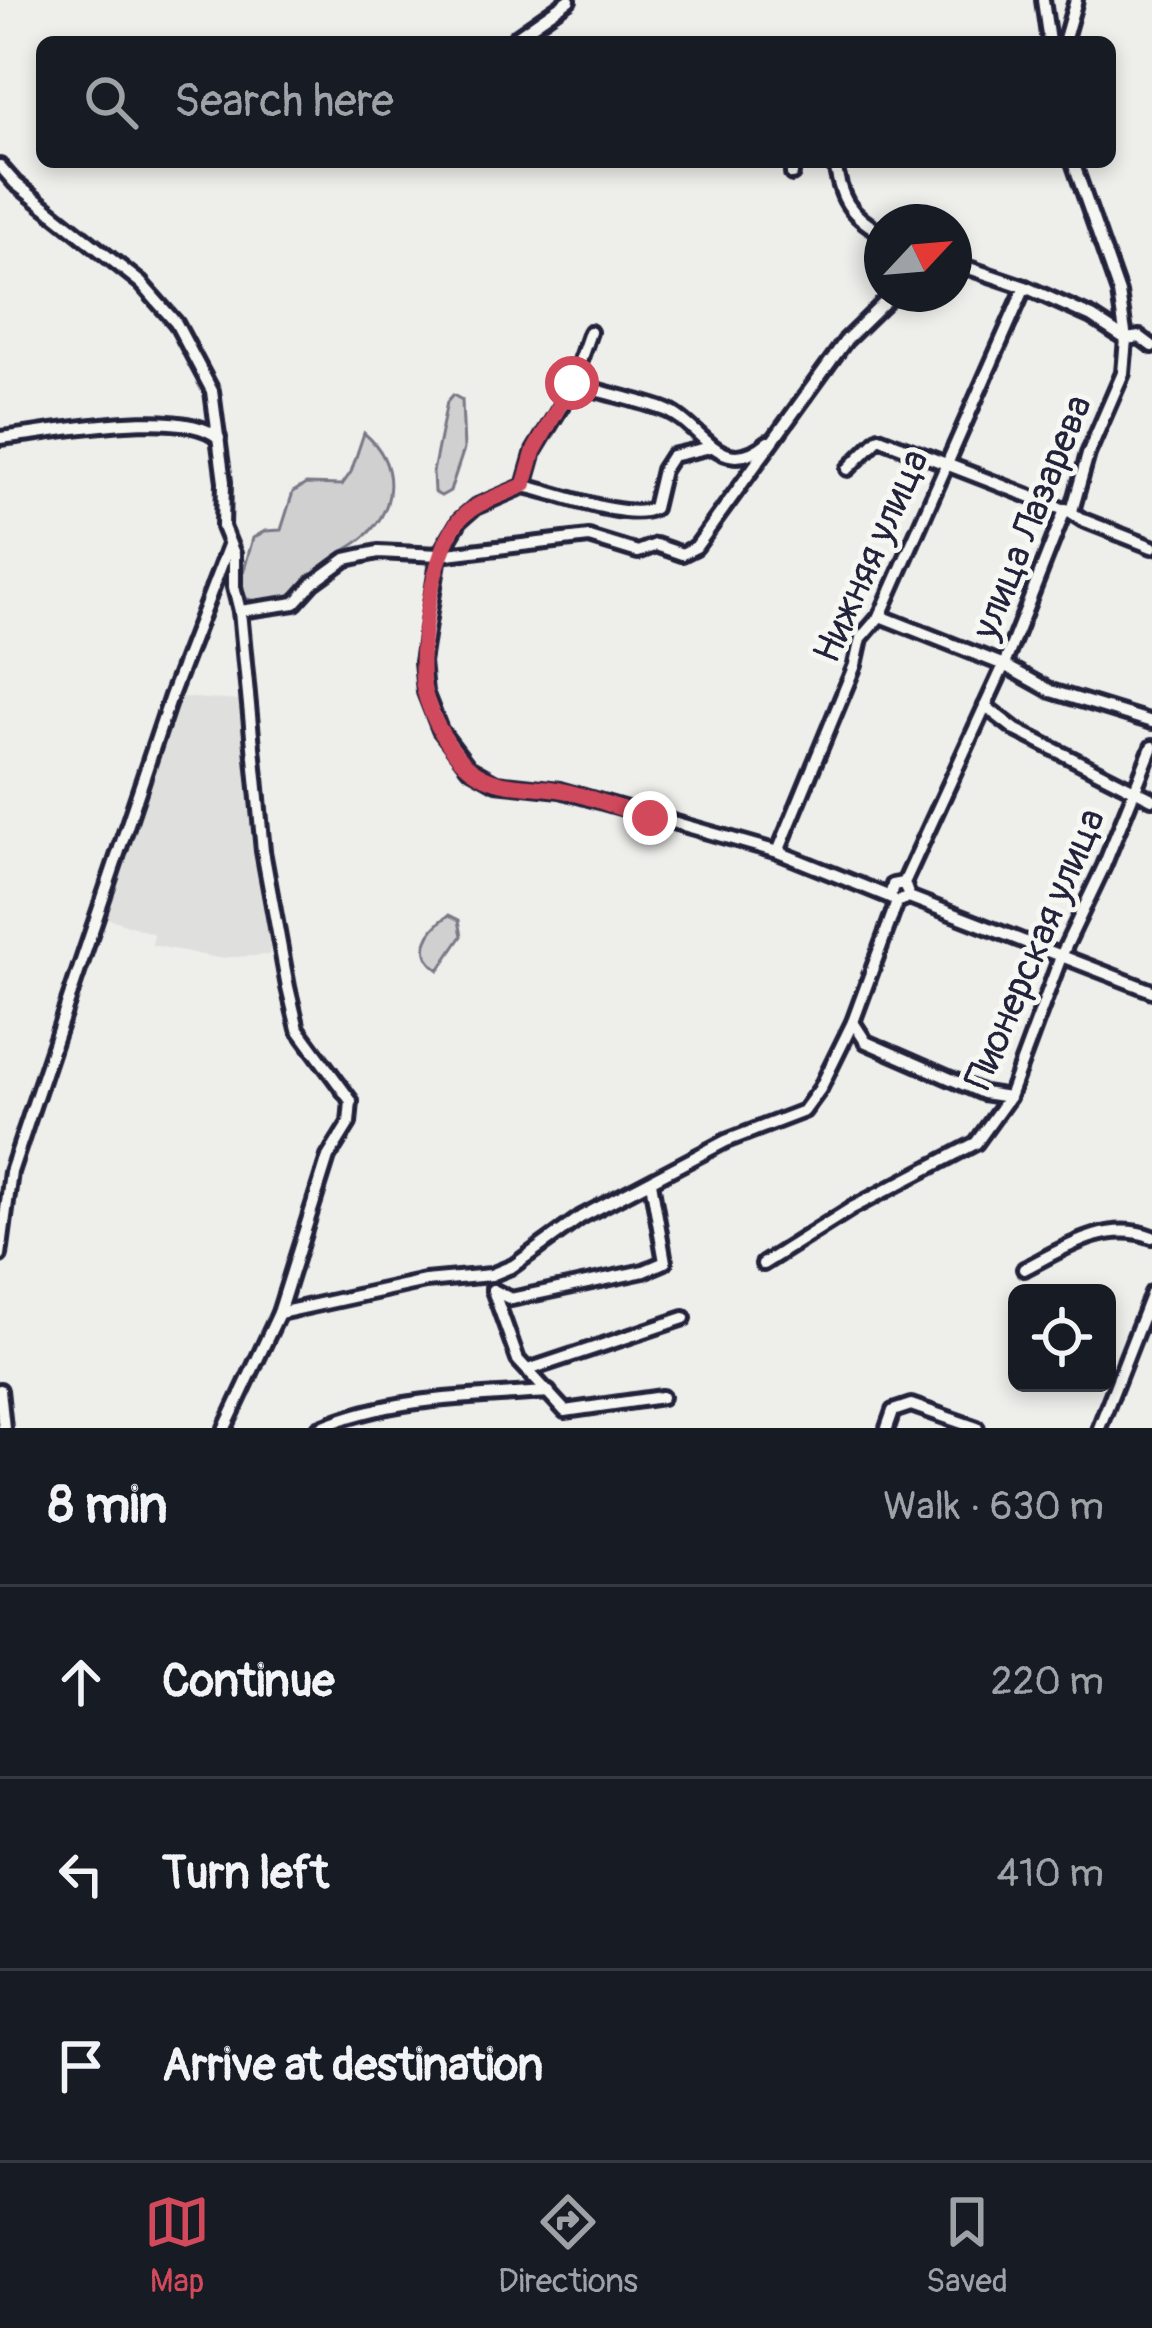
<!DOCTYPE html>
<html lang="en">
<head>
<meta charset="utf-8">
<style>
	:root { --surface:#171b24; --page:#20242c; --text:#f1f3f6; --muted:#9ea1a6; --line:#363941; --accent:#d1495b }
	body { margin:0; font-family:Pangolin,sans-serif; background:var(--page); color:var(--text) }
	.controls { position:absolute; right:36px; bottom:36px; display:grid; overflow:hidden; border-radius:18px; box-shadow:0 6px 18px #0003 }
	.controls button { width:108px; height:108px; display:grid; place-items:center; padding:0; border:0; border-bottom:3px solid var(--line); background:var(--surface); color:var(--text); font:60px sans-serif }
	.compass { position:absolute; left:864px; top:204px; width:108px; height:108px; border-radius:50%; background:var(--surface); box-shadow:0 6px 18px #0003; rotate:64deg }
	.stop { position:absolute; width:36px; height:36px; margin:-27px; border:9px solid #d1495b; border-radius:50%; background:#fff }
	.stop.end { background:#d1495b; border-color:#fff; box-shadow:0 3px 12px #0008 }
	.list { margin:0; padding:0; list-style:none }
	h2 { display:flex; justify-content:space-between; align-items:center; height:156px; margin:0; padding:0 48px; font-size:51px }
	h2 small { font-size:39px; font-weight:400; color:var(--muted) }
	.list li { display:grid; grid-template-columns:78px 1fr auto; gap:36px; align-items:center; box-sizing:border-box; height:192px; padding:0 48px; border-top:3px solid var(--line) }
	.list b { display:block; font-size:45px; white-space:nowrap }
	.list em { font-size:39px; font-style:normal; color:var(--muted) }
	.icon { flex:none; width:66px; height:66px; fill:none; stroke:currentColor; stroke-width:2; stroke-linecap:round; stroke-linejoin:round }
	.map { position:relative; flex:none; width:1152px; height:1428px; overflow:hidden }
	.search { position:absolute; background:var(--surface); box-shadow:0 6px 18px #0003; left:36px; right:36px; top:36px; height:132px; display:flex; align-items:center; gap:30px; box-sizing:border-box; padding:0 42px; border-radius:18px; color:var(--muted); font-size:45px }
	.sheet { height:732px; background:var(--surface) }
	nav { display:flex; justify-content:space-around; align-items:center; box-sizing:border-box; height:168px; border-top:3px solid var(--line); background:var(--surface); font-size:33px; color:var(--muted) }
	nav a { display:grid; justify-items:center; gap:6px }
	nav .on { color:var(--accent) }
	.map>svg:first-child { display:block }
	.built { fill:#dfdfde }
	.green { fill:#d0d0d1; stroke:#797986; stroke-width:3 }
	.lines { fill:none; stroke-linecap:round; stroke-linejoin:round }
	.minor-casing { stroke:#22223b; stroke-width:20 }
	.minor { stroke:#f6f6f2; stroke-width:10 }
	.route { stroke:#d1495b; stroke-width:15 }
	.labels { text-anchor:middle; dominant-baseline:central; stroke-width:10; stroke-linejoin:round; paint-order:stroke }
	.street-label { font-size:39px; fill:#22223b; stroke:#f6f6f2 }
</style>
</head>
<body>
<div class="map">
<svg width="1152" height="1428" viewBox="0 0 1152 1428">
	<rect width="100%" height="100%" fill="#eeeeeb"/>
	<filter id="ink" filterUnits="userSpaceOnUse"><feTurbulence type="fractalNoise" baseFrequency=".00833" numOctaves="2"/><feDisplacementMap in="SourceGraphic" scale="24" xChannelSelector="R" yChannelSelector="G"/><feConvolveMatrix kernelMatrix="1 2 1 2 8 2 1 2 1" color-interpolation-filters="sRGB"/></filter>
	<g filter="url(#ink)">
		<polygon class="built" points="180,697 240,701 247,784 273,937 269,955 218,958 152,945 154,934 105,917"/>
		<g class="green">
			<polygon points="453,395 462,400 464,449 450,491 441,496 434,492 433,472 447,402"/>
			<path d="M364,433C399,463 398,507 364,537C353,547 338,553 326,563C298,587 288,610 247,599L239,588L253,538L265,531L281,530L293,492L306,484L342,485L351,472Z"/>
			<path d="M449,915L459,920L462,936L439,970C413,952 429,929 449,915Z"/>
		</g>
		<g class="lines">
			<g class="minor-casing">
				<g id="minor">
					<polyline points="1043,0 1049,42"/>
					<polyline points="516,37 569,0"/>
					<polyline points="1064,42 1076,0"/>
					<polyline points="792,162 792,174"/>
					<path d="M835,162C840,198 849,215 882,233"/>
					<polyline points="0,166 15,183 141,283 176,323 212,391 224,482 223,527 234,554 234,587 240,611 263,851 288,987 298,1029 351,1101 349,1123 328,1157 279,1313 225,1428"/>
					<polyline points="954,263 1025,287 1092,317 1126,339 1140,337 1152,346"/>
					<polyline points="590,332 568,395 534,451 524,486 475,507 460,520 439,555 422,662 425,692 440,730 469,768 496,783 560,790 778,852 890,897"/>
					<path d="M572,383C602,393 634,399 663,409C702,422 719,483 768,442"/>
					<path d="M0,438C51,433 182,405 219,438"/>
					<polyline points="848,469 879,438 1065,510"/>
					<path d="M524,486C555,492 628,522 654,508L663,470L672,456L711,447"/>
					<polyline points="1066,509 1083,520 1152,547"/>
					<polyline points="240,611 295,603 313,583 346,559 378,552 439,555 589,537 638,552 656,545 682,554 696,547 846,340 893,294"/>
					<polyline points="880,616 1004,665 1051,691 1152,722"/>
					<polyline points="985,706 1016,730 1152,799"/>
					<polyline points="778,852 855,665 861,638 880,616 1025,287"/>
					<polyline points="904,883 1004,665 1065,510 1072,511 1088,454 1123,373 1126,339 1119,293 1073,162"/>
					<polygon points="904,883 909,897 897,902 890,897 893,885"/>
					<polyline points="909,897 1152,991"/>
					<polyline points="853,1022 866,1042 983,1093 1009,1097"/>
					<polyline points="0,1255 11,1172 171,696 229,545"/>
					<polyline points="763,1264 852,1208 976,1143 1009,1097 1062,954 1104,866 1152,747"/>
					<path d="M1024,1269C1063,1249 1107,1219 1152,1237"/>
					<polyline points="493,1290 511,1299 644,1271 665,1262 651,1182"/>
					<polyline points="493,1290 518,1360 565,1411 662,1397"/>
					<polyline points="279,1313 425,1281 491,1275 513,1266 581,1217 726,1141 804,1111 820,1089 853,1022 897,902"/>
					<polyline points="528,1370 684,1318"/>
					<polyline points="0,1390 4,1428"/>
					<path d="M319,1428C390,1397 472,1397 549,1392"/>
					<polyline points="887,1428 893,1411 911,1405 977,1428"/>
					<polyline points="1099,1428 1152,1293"/>
				</g>
			</g>
			<use href="#minor" class="minor"/>
		</g>
	</g>
	<g class="lines" filter="url(#ink)">
		<path class="route" d="M572,383L534,451L524,485C503,495 475,502 459,520C433,552 416,650 424,690C430,716 450,753 471,769C499,790 529,784 560,790C590,796 620,809 650,818"/>
	</g>
	<g class="labels">
		<g class="street-label">
			<text transform="translate(1032 517) rotate(-68)">улица Лазарева</text>
			<text transform="translate(871 556) rotate(-66)">Нижняя улица</text>
			<text transform="translate(1035 949) rotate(-67)">Пионерская улица</text>
		</g>
	</g>
</svg>
<div class="controls">
<button><svg class="icon" aria-label="locate" viewBox="0 0 24 24"><circle cx="12" cy="12" r="6"/><path d="M12 2v4M12 18v4M2 12h4M18 12h4"/></svg></button>
</div>
<svg class="compass" viewBox="-18 -18 36 36"><path d="M0-13l5 13h-10z" fill="#e53935"/><path d="M0 13l5-13h-10z" fill="#9ea1a6"/></svg>
<div class="stop" style="left:572px;top:383px"></div>
<div class="stop end" style="left:650px;top:818px"></div>
<div class="search"><svg class="icon" aria-label="search" viewBox="0 0 24 24"><circle cx="10" cy="10" r="6"/><path d="M15 15l6 6"/></svg>Search here</div>
</div>
<section class="sheet">
<h2>8 min<small>Walk · 630 m</small></h2>
<ul class="list">
<li><svg class="icon" aria-label="ahead" viewBox="0 0 24 24"><path d="M12 20V5M6 11l6-6 6 6"/></svg><div><b>Continue</b></div><em>220 m</em></li>
<li><svg class="icon" aria-label="left" viewBox="0 0 24 24"><path d="M17 20v-9H6M10 6l-5 5 5 5"/></svg><div><b>Turn left</b></div><em>410 m</em></li>
<li><svg class="icon" aria-label="arrive" viewBox="0 0 24 24"><path d="M6 21V4h12l-3 4 3 4H6"/></svg><div><b>Arrive at destination</b></div></li>
</ul>
</section>
<nav>
<a class="on"><svg class="icon" aria-label="map" viewBox="0 0 24 24"><path d="M3 6l6-2 6 2 6-2v14l-6 2-6-2-6 2zM9 4v14M15 6v14"/></svg>Map</a>
<a><svg class="icon" aria-label="directions" viewBox="0 0 24 24"><path d="M12 3l9 9-9 9-9-9zM9 14v-3h6M13 9l2 2-2 2"/></svg>Directions</a>
<a><svg class="icon" aria-label="saved" viewBox="0 0 24 24"><path d="M7 4h10v16l-5-4-5 4z"/></svg>Saved</a>
</nav>
</body>
</html>
